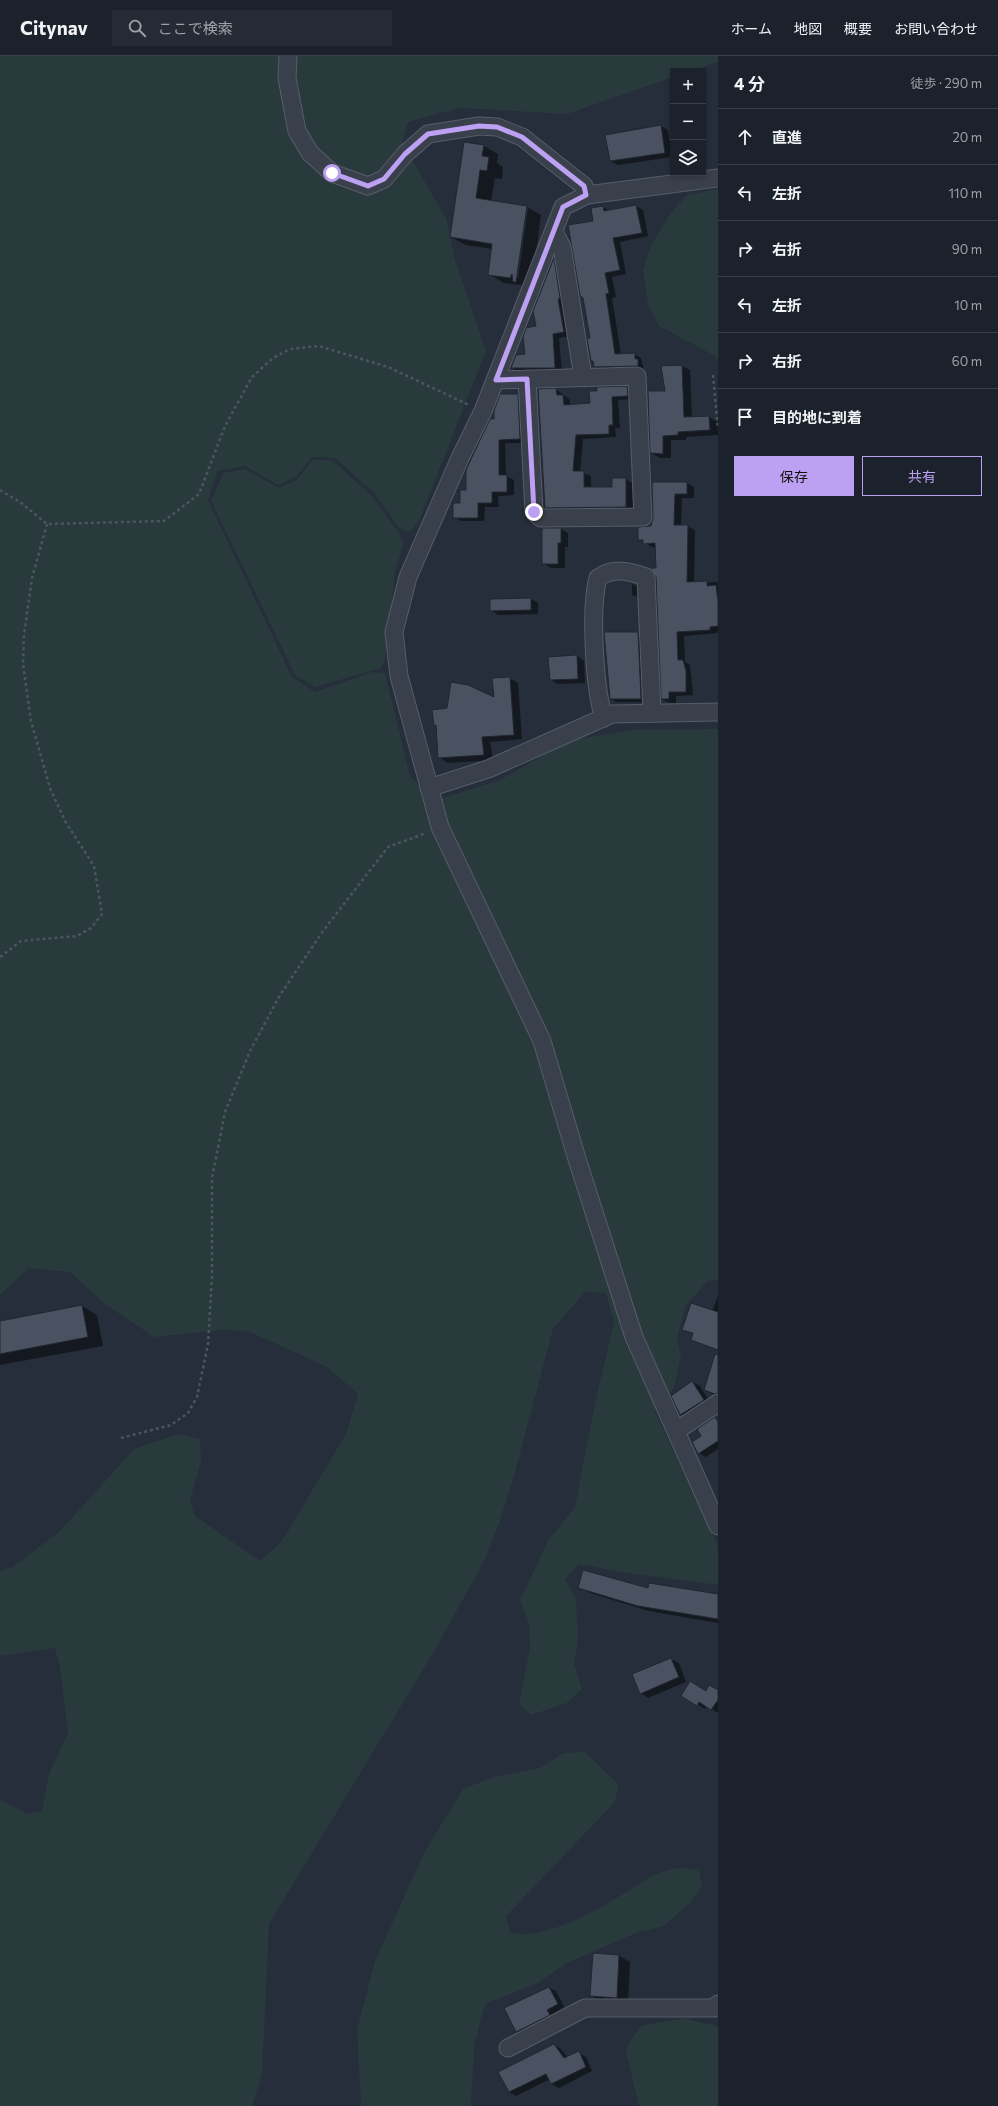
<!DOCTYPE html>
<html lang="ja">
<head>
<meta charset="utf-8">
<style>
	:root { --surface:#1c222c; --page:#252a34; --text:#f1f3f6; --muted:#a0a4a9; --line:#3a3f48; --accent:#bca0f2 }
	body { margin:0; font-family:Commissioner,"Noto Sans JP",sans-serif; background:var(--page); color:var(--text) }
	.controls { position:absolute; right:12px; top:12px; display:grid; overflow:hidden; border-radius:0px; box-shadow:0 2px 6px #0003 }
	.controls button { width:36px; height:36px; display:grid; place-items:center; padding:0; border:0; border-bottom:1px solid var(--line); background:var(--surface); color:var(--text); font:20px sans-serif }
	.stop { position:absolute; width:12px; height:12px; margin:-9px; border:3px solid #bca0f2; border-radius:50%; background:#fff }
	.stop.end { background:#bca0f2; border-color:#fff; box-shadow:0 1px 4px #0008 }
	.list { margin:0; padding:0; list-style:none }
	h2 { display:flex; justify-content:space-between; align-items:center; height:52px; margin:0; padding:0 16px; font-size:17px }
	h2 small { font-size:13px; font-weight:400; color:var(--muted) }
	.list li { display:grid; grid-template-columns:26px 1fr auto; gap:12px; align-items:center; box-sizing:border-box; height:56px; padding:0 16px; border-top:1px solid var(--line) }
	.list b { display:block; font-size:15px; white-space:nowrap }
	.list em { font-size:13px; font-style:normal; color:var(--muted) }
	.actions { display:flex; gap:8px; padding:12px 16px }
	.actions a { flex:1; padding:9px 0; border:1px solid var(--accent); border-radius:0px; text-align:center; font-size:14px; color:var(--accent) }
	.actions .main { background:var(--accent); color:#111 }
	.icon { flex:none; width:22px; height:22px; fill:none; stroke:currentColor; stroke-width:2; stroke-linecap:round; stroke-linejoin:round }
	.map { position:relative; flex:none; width:718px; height:2050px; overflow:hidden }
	header { display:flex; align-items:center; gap:24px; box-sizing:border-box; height:56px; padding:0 20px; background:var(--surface); border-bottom:1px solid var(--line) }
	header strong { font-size:19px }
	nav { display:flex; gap:22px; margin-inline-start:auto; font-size:14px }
	.search { width:280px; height:36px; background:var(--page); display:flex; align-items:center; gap:10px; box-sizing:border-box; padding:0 14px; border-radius:0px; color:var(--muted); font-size:15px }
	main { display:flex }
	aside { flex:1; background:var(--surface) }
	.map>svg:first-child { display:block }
	.green { fill:#293a3d }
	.shadow { fill:#0007; fill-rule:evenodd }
	.building { fill:#4a5262; stroke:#202632 }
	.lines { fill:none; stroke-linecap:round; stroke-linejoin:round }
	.minor-casing { stroke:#575d69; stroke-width:19 }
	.path { stroke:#48575b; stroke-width:2.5; stroke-dasharray:3 3; stroke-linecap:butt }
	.minor { stroke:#393f4b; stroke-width:17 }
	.route { stroke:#bca0f2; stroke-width:5 }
</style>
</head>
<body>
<header>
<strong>Citynav</strong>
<div class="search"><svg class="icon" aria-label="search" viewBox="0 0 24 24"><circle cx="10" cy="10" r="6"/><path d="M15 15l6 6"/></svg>ここで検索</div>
<nav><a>ホーム</a><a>地図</a><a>概要</a><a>お問い合わせ</a></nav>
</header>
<main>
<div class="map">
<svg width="718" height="2050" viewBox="0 0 718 2050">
	<rect width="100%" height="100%" fill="#262d3b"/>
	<g class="green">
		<polygon points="0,0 718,0 718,6 691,15 673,15 673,21 567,58 459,52 408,66 402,87 446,162 455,204 486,295 419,465 410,476 400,473 373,436 335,402 312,401 296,421 278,429 245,410 218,415 208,444 292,621 315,636 372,616 385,617 410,720 434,745 500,724 570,684 635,674 718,673 718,1224 708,1225 686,1249 677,1282 681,1300 674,1332 655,1355 718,1490 718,1529 621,1516 579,1508 565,1523 576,1544 578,1584 574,1607 582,1633 567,1647 531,1659 519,1648 530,1591 529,1567 520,1544 548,1485 575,1451 594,1352 614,1266 606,1237 585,1236 553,1273 514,1420 499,1468 484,1505 436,1592 269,1868 262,2018 252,2050 0,2050 0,1743 27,1758 42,1755 49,1718 68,1677 60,1612 55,1592 0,1600 0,1515 11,1512 60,1475 134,1393 179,1378 200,1383 201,1405 190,1444 195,1460 260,1505 282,1485 347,1376 358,1338 327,1311 248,1275 222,1274 154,1281 105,1248 70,1216 29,1212 0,1239"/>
		<polygon points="718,133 718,304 715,300 659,270 648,248 643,214 651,189 670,158 687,139"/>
		<polygon points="313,403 333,405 371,439 399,477 403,489 395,516 385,603 381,612 315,631 295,619 211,445 223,417 245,413 279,432 297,424"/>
		<path d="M585,1696L618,1728L615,1746L506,1860L510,1876C545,1886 599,1853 628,1835C644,1825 662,1812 681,1812C687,1812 694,1814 699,1815L702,1830L689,1848L662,1871L638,1876L567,1907L538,1927L485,1948L474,1990L471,2050H361L357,1974L375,1905L425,1795L463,1733L491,1722L540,1712L563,1697Z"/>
		<polygon points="683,1962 716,1970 718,1972 718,2050 639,2050 626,1996 631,1983 642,1970"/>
	</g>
	<g class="shadow">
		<polygon points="661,70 668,74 672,101 618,109 611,105 634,73"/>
		<path d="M484,90L498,98L497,107L503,111L502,123L495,122L491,146L527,151L541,159L531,234L521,229L504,227L489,218L493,193L466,189L451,181ZM526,151L528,152L518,222H516Z"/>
		<polygon points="636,150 643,154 648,180 620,186 626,218 612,221 616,241 612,242 621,299 634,298 641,302 644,314 601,314 595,311 592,305 595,166 603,151 610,155"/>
		<polygon points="554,204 560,207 570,280 559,282 562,316 519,316 512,312 527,299 537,271"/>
		<polygon points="682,310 690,314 692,362 709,361 718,366 718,379 686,381 686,384 671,384 671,402 660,402 651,397 666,336"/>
		<polygon points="627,331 634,335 634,343 618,344 620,372 615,372 616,381 583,383 580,416 591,420 591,432 613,432 626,423 632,427 633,455 552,455 545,451 539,334 556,333 570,344 570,349 591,348 598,335 598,332"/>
		<polygon points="517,339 525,343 527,387 505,387 506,420 514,424 514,439 498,440 499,451 485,451 484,465 461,465 454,461 467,435 495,364"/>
		<polygon points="653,427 687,427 694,431 694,442 682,442 681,470 687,470 695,474 694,527 718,526 718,575 717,577 684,580 685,606 690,609 693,639 676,640 676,647 670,647 662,643 656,491 652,491 639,483 652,471 654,461"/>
		<polygon points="561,473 568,477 568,491 565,491 565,512 551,512 543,507"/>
		<polygon points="632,528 639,531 640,541 632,539"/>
		<polygon points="531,543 538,547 538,558 498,559 491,554"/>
		<polygon points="605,577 638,577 644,580 646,646 616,646 611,642"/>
		<polygon points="577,600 584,605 585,627 558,628 551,624 550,602"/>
		<polygon points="509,622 518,627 522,683 490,686 493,704 448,707 439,701 437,670 435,669 495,643"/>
		<polygon points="718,1240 718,1294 692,1284 694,1278 683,1273 712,1255"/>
		<polygon points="82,1250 97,1259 103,1290 0,1309 0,1266"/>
		<polygon points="692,1326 700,1330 711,1348 688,1362 680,1358"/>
		<polygon points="718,1368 718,1393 706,1401 699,1397"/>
		<polygon points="580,1531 649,1533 718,1539 718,1567 649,1555 590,1537"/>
		<polygon points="671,1603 679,1607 686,1626 648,1642 641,1637"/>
		<polygon points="718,1635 718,1657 707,1650 705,1653 683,1639"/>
		<polygon points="619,1900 630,1906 628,1948 603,1946 591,1940"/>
		<polygon points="549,1932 556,1935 564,1951 553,1958 555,1963 523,1979 517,1975"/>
		<polygon points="554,1989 561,1993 568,2002 579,1997 586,2001 592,2015 559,2032 552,2028 550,2023 516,2040 509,2036"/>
	</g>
	<g class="building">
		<polygon points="661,69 665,97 610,105 605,79"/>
		<polygon points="464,86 484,89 482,100 489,101 487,115 480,114 476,142 527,150 516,226 513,226 512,218 510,222 488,219 492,188 450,181"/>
		<polygon points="636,149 642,177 613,182 620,214 605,217 609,237 606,238 615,298 635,297 635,303 638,303 638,310 594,311 593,305 591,305 587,282 590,282 583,242 580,239 568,169 593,165 591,152 603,150 604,155"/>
		<polygon points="554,202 560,242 558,243 564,276 553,278 555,312 511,312 516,299 525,298 523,281 526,272 536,270 533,255"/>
		<polygon points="682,309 684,361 709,360 710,374 678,376 678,379 663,380 663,398 650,397 648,335 665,335 661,310"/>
		<polygon points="627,330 628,340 612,341 613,369 609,369 609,378 576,379 573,415 584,415 584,431 612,431 612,422 626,422 626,451 545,452 538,333 556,332 557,339 563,339 564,349 590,347 589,335 597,335 597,331"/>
		<polygon points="500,338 518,338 520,383 499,384 499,419 507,419 507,436 492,436 492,447 478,447 478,462 453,462 453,447 460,447 460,434 466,434 466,414 490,363 494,363 494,355"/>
		<polygon points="652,426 687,426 687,438 675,438 674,469 688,469 687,526 707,525 707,530 716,529 718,546 718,570 710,571 710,574 677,576 678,604 683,604 686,615 686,636 669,636 669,643 661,643 656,521 651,512 656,512 655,487 643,488 643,484 638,484 638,471 651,470 653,461"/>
		<polygon points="542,472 561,472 561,487 558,487 558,508 542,508"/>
		<polygon points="531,542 531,554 490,555 490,543"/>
		<polygon points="604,576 638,576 641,643 610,643"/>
		<polygon points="577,599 578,623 550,624 548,601"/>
		<polygon points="510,621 514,679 482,681 484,699 438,702 436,669 434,670 432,654 447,652 451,626 468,629 494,641 492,622"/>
		<polygon points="691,1247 718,1256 718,1294 691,1284 693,1277 682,1274"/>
		<polygon points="82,1249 88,1281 0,1298 0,1265"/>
		<polygon points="715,1298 718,1299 718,1337 715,1338 704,1334"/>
		<polygon points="692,1325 704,1344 680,1359 671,1340"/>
		<polygon points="715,1361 718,1366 718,1385 698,1398 692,1386 701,1380 697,1373"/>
		<polygon points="583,1514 648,1532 649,1527 718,1538 718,1563 638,1550 578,1532"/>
		<polygon points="671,1602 679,1621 640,1638 632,1618"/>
		<polygon points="690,1625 706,1635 709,1629 718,1634 718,1644 711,1654 699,1646 697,1650 681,1640"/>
		<polygon points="593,1897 619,1899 617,1942 590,1940"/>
		<polygon points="549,1931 558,1948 547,1954 550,1959 516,1976 504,1952"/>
		<polygon points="554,1988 564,2002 579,1995 586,2011 551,2028 546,2018 509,2036 498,2016"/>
	</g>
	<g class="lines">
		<g class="minor-casing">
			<g id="minor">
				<polyline points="288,0 287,22 297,75 310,97 332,117 368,130 384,123 405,98 428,78 479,70 497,71 522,81 584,130 587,139"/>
				<polyline points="718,122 587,139 563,151 483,355 460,402 408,521 394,576 399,620 440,771 542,985 577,1103 634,1281 718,1470"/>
				<polyline points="554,176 562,191 583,321"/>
				<polyline points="496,324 637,320 643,461 541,462 534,456 527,323"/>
				<path d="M604,662C594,632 590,552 598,522C613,511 629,515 646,521L652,657"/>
				<polyline points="429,732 488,713 612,658 718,656"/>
				<polyline points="676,1375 718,1347"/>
				<polyline points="508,1992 585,1952 714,1952 718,1948"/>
			</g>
		</g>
		<g class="path">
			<polyline points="713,319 718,373"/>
			<polyline points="0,434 20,446 47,468 164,465 199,438 225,370 252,321 273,302 290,293 319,290 388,311 469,349"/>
			<polyline points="0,901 21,885 77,880 91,872 102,858 94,810 65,765 50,732 31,665 23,608 24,579 32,522 47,468"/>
			<polyline points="121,1382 171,1369 188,1357 197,1341 208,1288 212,1221 212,1122 225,1056 250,995 280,939 323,875 388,791 426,777"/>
		</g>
		<use href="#minor" class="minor"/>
	</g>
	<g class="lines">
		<polyline class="route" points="332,117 368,130 384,123 405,98 428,78 479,70 497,71 522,81 584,130 586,139 563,151 496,324 527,323 534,456"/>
	</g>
</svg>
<div class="controls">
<button>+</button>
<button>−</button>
<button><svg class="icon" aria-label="layers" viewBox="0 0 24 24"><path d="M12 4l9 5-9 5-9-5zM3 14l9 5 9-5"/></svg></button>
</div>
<div class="stop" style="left:332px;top:117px"></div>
<div class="stop end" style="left:534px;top:456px"></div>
</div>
<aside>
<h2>4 分<small>徒歩 · 290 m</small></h2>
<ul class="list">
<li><svg class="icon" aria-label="ahead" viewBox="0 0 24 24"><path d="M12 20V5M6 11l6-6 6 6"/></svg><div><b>直進</b></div><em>20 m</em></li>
<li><svg class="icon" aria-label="left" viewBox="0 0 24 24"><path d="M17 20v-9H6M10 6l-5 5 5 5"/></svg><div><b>左折</b></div><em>110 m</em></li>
<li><svg class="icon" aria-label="right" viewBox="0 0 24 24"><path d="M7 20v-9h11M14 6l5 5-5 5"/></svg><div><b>右折</b></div><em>90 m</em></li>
<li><svg class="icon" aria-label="left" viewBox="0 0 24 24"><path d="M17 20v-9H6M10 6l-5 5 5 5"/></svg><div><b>左折</b></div><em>10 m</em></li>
<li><svg class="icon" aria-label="right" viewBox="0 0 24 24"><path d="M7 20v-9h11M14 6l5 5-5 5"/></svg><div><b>右折</b></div><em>60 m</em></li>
<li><svg class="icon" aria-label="arrive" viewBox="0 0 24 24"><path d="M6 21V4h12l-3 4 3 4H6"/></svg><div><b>目的地に到着</b></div></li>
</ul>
<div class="actions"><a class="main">保存</a><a>共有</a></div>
</aside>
</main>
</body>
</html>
